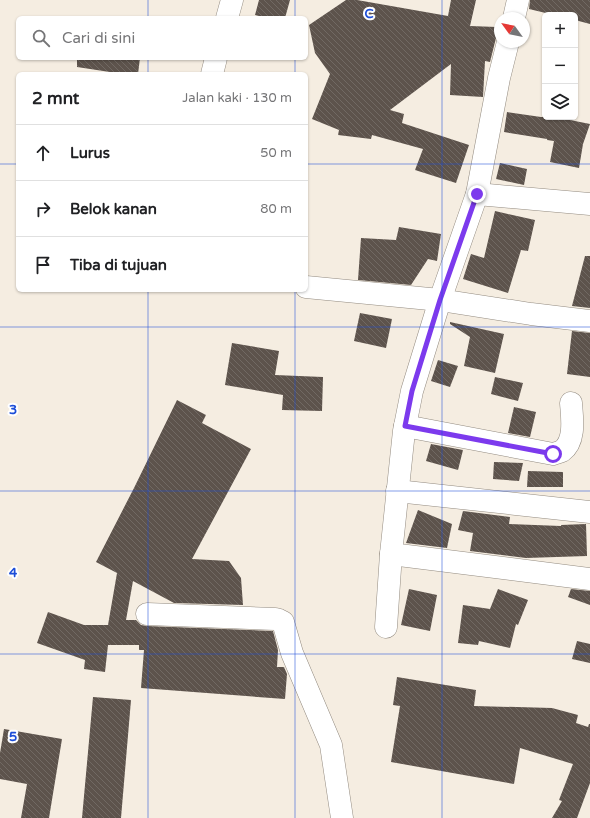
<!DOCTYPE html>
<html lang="id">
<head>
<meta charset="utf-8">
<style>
	:root { --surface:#fff; --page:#f6f6f6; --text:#202124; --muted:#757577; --line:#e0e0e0 }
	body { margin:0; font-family:"Varela Round",sans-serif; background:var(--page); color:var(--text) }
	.controls { position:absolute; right:12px; top:12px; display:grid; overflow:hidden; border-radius:6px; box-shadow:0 1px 3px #0004 }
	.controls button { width:36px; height:36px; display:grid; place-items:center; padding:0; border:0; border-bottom:1px solid var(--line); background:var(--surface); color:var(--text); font:20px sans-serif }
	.compass { position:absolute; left:494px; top:12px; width:36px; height:36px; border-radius:50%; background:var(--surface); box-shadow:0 1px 3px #0004; rotate:303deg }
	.stop { position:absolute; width:12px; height:12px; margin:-9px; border:3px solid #7c3aed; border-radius:50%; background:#fff }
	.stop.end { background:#7c3aed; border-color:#fff; box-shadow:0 1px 4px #0008 }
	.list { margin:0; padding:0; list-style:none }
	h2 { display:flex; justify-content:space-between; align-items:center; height:52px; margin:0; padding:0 16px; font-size:17px }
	h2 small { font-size:13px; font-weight:400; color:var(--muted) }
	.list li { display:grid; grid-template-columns:26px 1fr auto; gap:12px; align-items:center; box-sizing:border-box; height:56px; padding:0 16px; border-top:1px solid var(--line) }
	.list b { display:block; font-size:15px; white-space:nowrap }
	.list em { font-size:13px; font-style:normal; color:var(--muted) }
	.icon { flex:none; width:22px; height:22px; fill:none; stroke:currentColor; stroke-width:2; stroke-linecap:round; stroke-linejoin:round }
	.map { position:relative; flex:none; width:590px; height:818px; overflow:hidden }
	.search { position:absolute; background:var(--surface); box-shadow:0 1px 3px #0004; left:16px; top:16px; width:292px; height:44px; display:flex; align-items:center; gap:10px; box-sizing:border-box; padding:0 14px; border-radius:6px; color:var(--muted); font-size:15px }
	.panel { position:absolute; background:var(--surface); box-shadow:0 1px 3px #0004; left:16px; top:72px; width:292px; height:220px; border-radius:6px }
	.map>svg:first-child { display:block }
	.building { fill:url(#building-back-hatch) }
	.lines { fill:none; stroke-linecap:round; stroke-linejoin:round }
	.minor-casing { stroke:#938b80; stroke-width:23 }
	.minor { stroke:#fff; stroke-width:22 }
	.route { stroke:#7c3aed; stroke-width:5 }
	.grid { fill:none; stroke:#1d4ed8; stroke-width:1; stroke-opacity:0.55 }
	.grid-label { font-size:13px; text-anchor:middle; font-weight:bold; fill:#1d4ed8; stroke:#fff; stroke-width:4; stroke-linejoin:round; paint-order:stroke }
</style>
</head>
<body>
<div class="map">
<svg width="590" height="818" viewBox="0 0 590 818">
	<defs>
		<pattern id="building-back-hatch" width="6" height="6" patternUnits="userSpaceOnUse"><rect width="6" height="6" fill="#5d534c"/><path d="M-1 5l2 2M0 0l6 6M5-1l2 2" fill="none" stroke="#716963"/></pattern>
	</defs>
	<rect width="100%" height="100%" fill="#f5ede1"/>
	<g class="building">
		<polygon points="259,0 290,0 285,18 267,18 255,15"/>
		<polygon points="346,0 357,0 448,16 451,0 476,0 470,26 497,27 496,38 490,62 485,61 483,97 450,95 451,64 390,110 404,114 402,123 469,145 456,183 415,170 423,149 372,135 371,139 338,135 339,130 312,119 330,74 315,53 309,25"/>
		<polygon points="530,0 590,0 590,24 575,20 575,15 554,15 529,9"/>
		<polygon points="77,58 140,58 138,74 123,74 77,67"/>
		<polygon points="507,112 541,117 555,117 590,124 583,144 579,168 550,162 554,141 547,140 547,139 504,132"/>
		<polygon points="500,163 527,169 524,185 496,179"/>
		<polygon points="495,211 535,220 528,251 521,250 508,293 463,279 471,254 484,258"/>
		<polygon points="399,227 441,234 437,261 428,259 411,285 358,280 361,238 396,240"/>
		<polygon points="585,256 590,256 590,308 572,306"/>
		<polygon points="360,313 392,319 386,348 354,341"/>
		<polygon points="450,322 504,334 495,373 464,366 470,337 450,324"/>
		<polygon points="572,331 590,333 590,377 567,374"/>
		<polygon points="232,343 279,351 275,375 323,377 322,411 282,410 283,395 225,385"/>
		<polygon points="438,360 458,366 450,387 431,381"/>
		<polygon points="495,377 523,383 518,401 491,394"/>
		<polygon points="177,400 206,415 202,423 251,449 192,559 229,561 241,578 243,605 174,603 133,581 126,620 136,620 141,625 147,626 273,631 278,650 277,667 284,667 287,674 285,699 141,688 144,650 139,650 139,645 108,645 105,672 84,669 85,660 37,643 48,612 84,625 108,625 117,573 96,562 134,488"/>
		<polygon points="514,407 536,412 530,437 508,433"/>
		<polygon points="431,444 463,450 458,470 426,461"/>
		<polygon points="494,462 523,463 519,481 493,479"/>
		<polygon points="528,471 563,472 563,487 527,487"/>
		<polygon points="418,510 452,524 447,548 406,543"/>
		<polygon points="463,511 510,517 509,524 561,526 561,525 586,524 587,556 526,558 470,551 473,533 458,530"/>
		<polygon points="409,589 437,595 430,631 401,625"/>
		<polygon points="498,589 528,600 518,625 516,624 510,648 479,641 478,645 458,643 463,605 490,609"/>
		<polygon points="571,589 590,591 590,605 568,597"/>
		<polygon points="577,641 590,644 590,663 572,659"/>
		<polygon points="397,677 476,690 474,706 552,708 578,715 576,723 588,727 589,724 590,724 590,783 577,818 552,818 562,801 559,800 573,764 520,748 514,784 391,762 400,706 393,705"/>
		<polygon points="93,697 131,700 121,818 82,818"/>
		<polygon points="4,729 62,739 49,818 21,818 27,784 0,779 0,753"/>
	</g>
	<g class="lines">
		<g class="minor-casing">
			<g id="minor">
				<polyline points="227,18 232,0"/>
				<polyline points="514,18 518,0"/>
				<polyline points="508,42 499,78 477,194 440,300 412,391 404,431 391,554 590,579"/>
				<polyline points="212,74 216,58"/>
				<polyline points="477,194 590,204"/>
				<polyline points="306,287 440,300 531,314 590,321"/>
				<path d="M405,426L553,454C556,453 560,452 562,451C576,441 572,417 571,403"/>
				<polyline points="397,491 590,512"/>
				<polyline points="147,614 275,619 279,620 283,622 292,653 331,745 342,818"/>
				<polyline points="386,627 391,554"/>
			</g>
		</g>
		<use href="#minor" class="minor"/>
	</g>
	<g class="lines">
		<polyline class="route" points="477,194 440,300 412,391 405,426 553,454"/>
	</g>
	<path class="grid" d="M148,0V18M295,0V18M442,0V818M148,58V74M295,58V74M0,164H18M306,164H590M148,290V818M295,290V818M0,327H590M0,491H590M0,654H590"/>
	<g class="grid-label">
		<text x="369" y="18">C</text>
		<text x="13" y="414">3</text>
		<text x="13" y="577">4</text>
		<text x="13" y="741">5</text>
	</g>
</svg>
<div class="controls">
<button>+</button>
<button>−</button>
<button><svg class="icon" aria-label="layers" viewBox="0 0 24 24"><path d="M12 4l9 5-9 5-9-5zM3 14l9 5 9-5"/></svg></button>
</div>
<svg class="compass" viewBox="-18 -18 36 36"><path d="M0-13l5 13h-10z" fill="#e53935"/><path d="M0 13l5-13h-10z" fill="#757577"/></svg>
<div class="stop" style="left:553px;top:454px"></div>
<div class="stop end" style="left:477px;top:194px"></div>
<div class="search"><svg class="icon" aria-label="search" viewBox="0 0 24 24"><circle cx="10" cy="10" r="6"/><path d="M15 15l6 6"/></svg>Cari di sini</div>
<section class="panel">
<h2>2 mnt<small>Jalan kaki · 130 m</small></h2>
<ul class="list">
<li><svg class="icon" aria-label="ahead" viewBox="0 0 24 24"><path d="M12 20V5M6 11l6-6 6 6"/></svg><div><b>Lurus</b></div><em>50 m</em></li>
<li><svg class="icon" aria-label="right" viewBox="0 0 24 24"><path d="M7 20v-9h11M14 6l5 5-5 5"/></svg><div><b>Belok kanan</b></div><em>80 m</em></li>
<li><svg class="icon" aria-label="arrive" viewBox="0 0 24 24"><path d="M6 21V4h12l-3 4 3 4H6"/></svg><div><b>Tiba di tujuan</b></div></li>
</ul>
</section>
</div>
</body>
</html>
